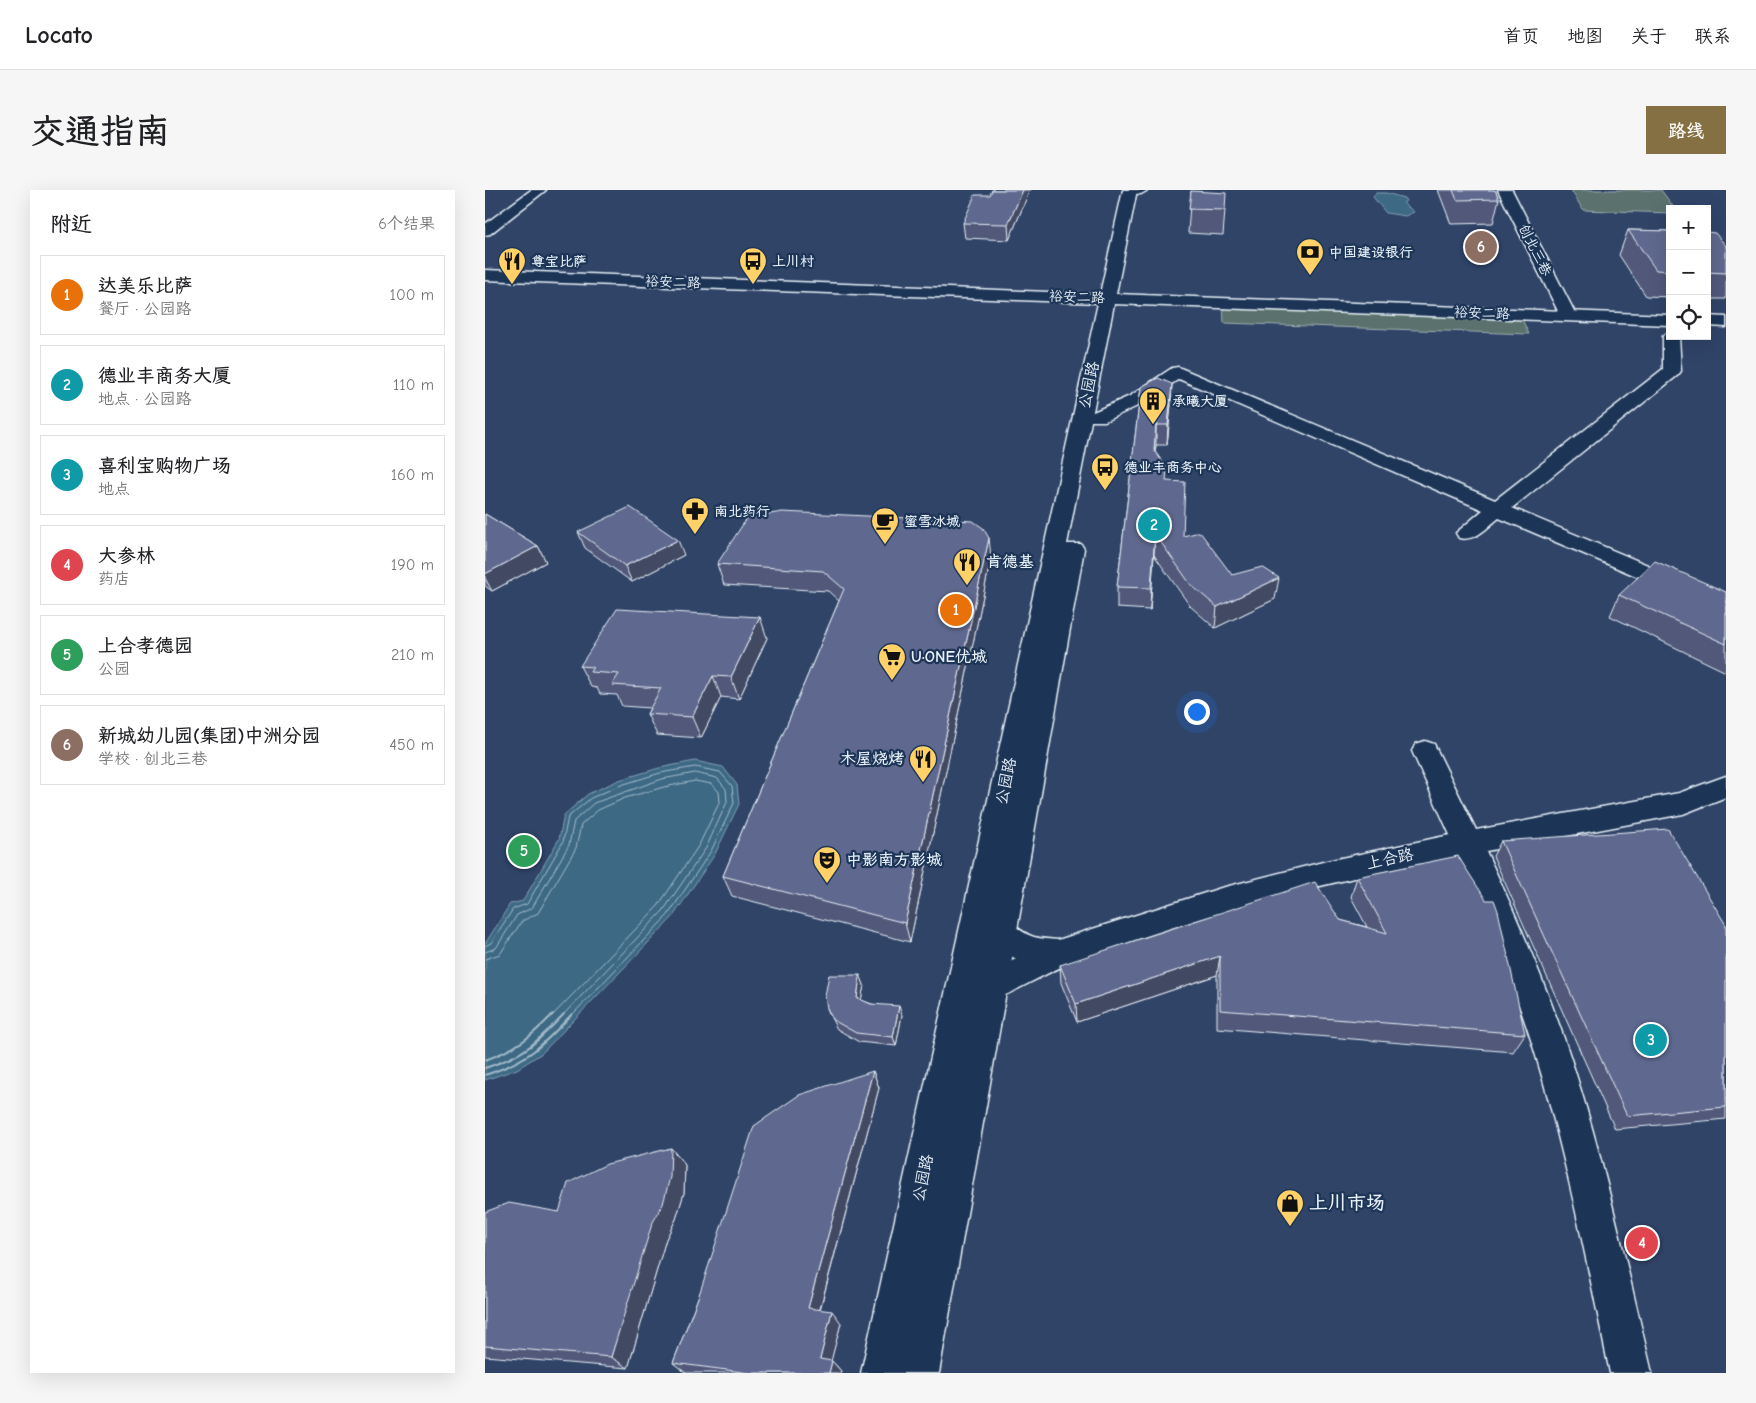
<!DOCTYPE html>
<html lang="zh">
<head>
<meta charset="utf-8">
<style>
	:root { --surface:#fff; --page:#f6f6f6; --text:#202124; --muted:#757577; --line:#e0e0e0; --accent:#847042 }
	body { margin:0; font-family:"Comic Neue","LXGW WenKai TC",sans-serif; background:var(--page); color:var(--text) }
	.controls { position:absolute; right:15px; top:15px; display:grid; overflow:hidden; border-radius:0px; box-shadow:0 5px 20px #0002 }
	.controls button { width:45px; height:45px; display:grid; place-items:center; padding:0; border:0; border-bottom:1px solid var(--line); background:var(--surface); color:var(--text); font:25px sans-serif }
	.you { position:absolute; left:711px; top:521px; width:18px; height:18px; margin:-12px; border:4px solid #fff; border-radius:50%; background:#1a73e8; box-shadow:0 0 0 8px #1a73e833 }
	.badge { display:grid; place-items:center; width:32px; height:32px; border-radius:50%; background:var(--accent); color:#fff; font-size:16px; font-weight:700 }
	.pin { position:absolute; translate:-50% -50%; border:2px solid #fff; box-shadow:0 1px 5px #0006 }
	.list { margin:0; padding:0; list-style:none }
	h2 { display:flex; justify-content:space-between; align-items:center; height:65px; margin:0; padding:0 20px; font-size:21px }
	h2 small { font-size:16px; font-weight:400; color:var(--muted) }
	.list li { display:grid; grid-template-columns:32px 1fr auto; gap:15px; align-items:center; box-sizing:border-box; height:80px; margin:0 10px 10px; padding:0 10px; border:1px solid var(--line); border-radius:0px }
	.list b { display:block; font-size:19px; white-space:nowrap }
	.list p { margin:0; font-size:16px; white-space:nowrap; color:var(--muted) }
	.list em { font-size:16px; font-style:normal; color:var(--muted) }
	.icon { flex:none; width:28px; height:28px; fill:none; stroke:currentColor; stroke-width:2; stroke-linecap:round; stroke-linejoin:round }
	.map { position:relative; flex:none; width:1241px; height:1183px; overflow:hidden; border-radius:0px }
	header { display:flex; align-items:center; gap:30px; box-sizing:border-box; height:70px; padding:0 25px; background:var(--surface); border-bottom:1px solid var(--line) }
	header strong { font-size:24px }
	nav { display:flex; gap:28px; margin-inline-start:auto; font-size:18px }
	.intro { display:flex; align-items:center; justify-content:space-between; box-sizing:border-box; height:120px; padding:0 30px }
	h1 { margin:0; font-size:35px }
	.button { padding:12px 22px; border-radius:0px; background:var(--accent); color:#fff; font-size:18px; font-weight:700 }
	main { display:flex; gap:30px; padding:0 30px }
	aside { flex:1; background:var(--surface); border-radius:0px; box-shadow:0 5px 20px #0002 }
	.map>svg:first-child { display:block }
	.green { fill:#5a716d; stroke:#a1b1b2 }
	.water { fill:#3e6985; stroke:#829fb3 }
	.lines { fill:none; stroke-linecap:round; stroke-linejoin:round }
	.shore-far1 { stroke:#a4bbca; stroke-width:1 }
	.shore { stroke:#a4bbca; stroke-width:2 }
	.minor-casing { stroke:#e8f1f8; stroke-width:3 }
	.major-casing { stroke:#e8f1f8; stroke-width:3 }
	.minor { fill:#1d3557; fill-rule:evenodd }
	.major { fill:#1d3557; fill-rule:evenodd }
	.wall { fill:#51597a; stroke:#e8f1f8 }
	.shaded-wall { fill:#424863; stroke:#e8f1f8 }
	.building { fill:#5e678e; stroke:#e8f1f8 }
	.labels { text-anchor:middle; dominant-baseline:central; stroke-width:4.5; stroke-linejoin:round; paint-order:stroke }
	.far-street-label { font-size:14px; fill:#e8f1f8; stroke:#1d3557 }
	.far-poi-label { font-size:14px; font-weight:bold; fill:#e8f1f8; stroke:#1d3557; text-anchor:start }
	.street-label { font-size:16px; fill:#e8f1f8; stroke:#1d3557 }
	.poi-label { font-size:16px; font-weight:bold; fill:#e8f1f8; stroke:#1d3557; text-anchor:start }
	.near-poi-label { font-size:19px; font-weight:bold; fill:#e8f1f8; stroke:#1d3557; text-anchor:start }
</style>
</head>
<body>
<header>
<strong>Locato</strong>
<nav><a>首页</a><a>地图</a><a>关于</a><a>联系</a></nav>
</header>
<div class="intro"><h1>交通指南</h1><a class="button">路线</a></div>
<main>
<aside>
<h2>附近<small>6个结果</small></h2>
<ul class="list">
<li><span class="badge" style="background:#e8710a">1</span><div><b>达美乐比萨</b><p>餐厅 · 公园路</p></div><em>100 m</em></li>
<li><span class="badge" style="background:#0f9aa8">2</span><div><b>德业丰商务大厦</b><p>地点 · 公园路</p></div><em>110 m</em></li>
<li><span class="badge" style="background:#0f9aa8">3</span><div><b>喜利宝购物广场</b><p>地点</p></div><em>160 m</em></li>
<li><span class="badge" style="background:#e0444e">4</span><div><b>大参林</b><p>药店</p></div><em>190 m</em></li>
<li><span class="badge" style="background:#2e9e5b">5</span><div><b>上合孝德园</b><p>公园</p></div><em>210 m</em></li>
<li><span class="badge" style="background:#8d6e63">6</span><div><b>新城幼儿园(集团)中洲分园</b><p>学校 · 创北三巷</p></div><em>450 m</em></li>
</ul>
</aside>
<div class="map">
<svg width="1241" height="1183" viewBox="0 0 1241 1183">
	<rect width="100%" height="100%" fill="#304468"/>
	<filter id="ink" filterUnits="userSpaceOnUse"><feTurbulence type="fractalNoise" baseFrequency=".02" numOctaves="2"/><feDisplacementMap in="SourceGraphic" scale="10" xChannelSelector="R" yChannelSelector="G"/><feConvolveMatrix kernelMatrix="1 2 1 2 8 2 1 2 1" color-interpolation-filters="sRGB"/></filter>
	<g filter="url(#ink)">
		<g class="green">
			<polygon points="1086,0 1176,0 1190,19 1185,19 1185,23 1098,20"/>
			<polygon points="738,115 1035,125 1044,144 739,133"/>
		</g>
		<g class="water">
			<polygon points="891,3 901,3 919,8 921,11 918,13 929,22 920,26 901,23 888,7"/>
			<polygon points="210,571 238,577 252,595 254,614 230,664 187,728 57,863 32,879 0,890 0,754 25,714 38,711 74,649 79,625 103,604 134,590 174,578"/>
		</g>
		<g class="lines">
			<g class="shore-far1">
				<polyline points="0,756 6,753 28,719 42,714 78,652 83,627 106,608 136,595 175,583 210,577 235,582 247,596 249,613 226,661 183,725 86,826"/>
				<polyline points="0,762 11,758 32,725 47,718 84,655 89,631 109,613 177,589 210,583 232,588 241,599 242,612 221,658 178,721 77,826"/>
				<polyline points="0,769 15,764 37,731 53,723 91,658 96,635 113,620 140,608 179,597 210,591 227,594 234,602 235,611 214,655 173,716 67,826"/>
			</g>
			<g class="shore">
				<path d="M0,870C31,859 46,847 68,824"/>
				<path d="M0,878C40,865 50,854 79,824"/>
				<path d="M0,885C44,870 56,857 87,824"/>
			</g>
			<g class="minor-casing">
				<g id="minor">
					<polygon points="640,0 663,0 656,4 642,3"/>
					<polygon points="1013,0 1027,0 1089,121 1087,124 1081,126 1073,121"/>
					<path d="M1185,141V146H1194L1196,181L1193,185L1027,318L1241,408V424L1014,328C1002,337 991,352 974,348L971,343L998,320L694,189L657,214L620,231H606L604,227L606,223L645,206L687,178L693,177L1010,310L1178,179V146Z"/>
					<path d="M940,551L949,554L991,640L1194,603L1241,586V607L1198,624L1001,661C1031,725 1059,790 1082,857C1118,963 1141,1074 1167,1183H1125C1102,1074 1081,963 1048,856C1027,791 1002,728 974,666C842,691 710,725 584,774C557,784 533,801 506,811L494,807L490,797L494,787L531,769L505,752L500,743L505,734C528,726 530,741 549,747C556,749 565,749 573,750L736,698L842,671L965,645L927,561L931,554Z"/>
				</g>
			</g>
			<g class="major-casing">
				<g id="major">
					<polygon points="46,0 61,0 5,44 0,45 0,34"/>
					<polygon points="638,0 652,0 631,104 1185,125 1185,135 629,114 582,354 596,354 599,359 454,1183 376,1183 613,113 0,90 0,80 615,104"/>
					<polygon points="1222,126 1241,127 1241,137 1222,136"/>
				</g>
			</g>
			<use href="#minor" class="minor"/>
			<use href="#major" class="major"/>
		</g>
		<g class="wall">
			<polygon points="507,0 545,0 524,50 480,48 478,33 505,5"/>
			<polygon points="953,0 1010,0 1014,9 1008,33 966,34"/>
			<polygon points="706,1 740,20 738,45 703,43"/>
			<polygon points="1143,40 1185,41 1185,107 1161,106 1134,65"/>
			<polygon points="1222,42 1241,56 1241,109 1222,109"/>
			<polygon points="656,197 686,214 682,255 671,255 670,262 681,291 698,346 747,385 790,409 730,438 705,416 669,365 665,420 632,418 632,397"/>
			<polygon points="0,324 53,356 61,372 7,401 0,396"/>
			<polygon points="93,342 199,365 147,392 100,358"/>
			<polygon points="506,368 425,752 247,706 238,686 354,411 343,401 239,395 232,374"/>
			<polygon points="1241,402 1241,482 1125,426 1134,405"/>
			<polygon points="282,448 254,509 236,507 216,548 172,545 162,524 165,518 137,516 132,505 115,504 112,498 106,497 95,476"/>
			<polygon points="1016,651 1241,735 1241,929 1130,939 1008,666"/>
			<polygon points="872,687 1040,844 1028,862 732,838 732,785 592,832 576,793 575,775 855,730 882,737 866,707"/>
			<polygon points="375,785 379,795 376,810 417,825 411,856 374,852 352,839 346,828 342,818"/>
			<polygon points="388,881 394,898 335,1120 356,1133 346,1170 347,1171 356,1181 355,1183 201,1183 188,1173 214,1105"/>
			<polygon points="186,958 200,975 199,1003 191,1029 181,1049 143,1178 0,1166 0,1022 74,1022"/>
		</g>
		<g class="shaded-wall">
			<polygon points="538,0 545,0 524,50 523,34"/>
			<polygon points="687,194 686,214 682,255 683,235"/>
			<polygon points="671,235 671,255 668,280 669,260"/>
			<polygon points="670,344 669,365 665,420 666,398"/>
			<polygon points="504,348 506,368 425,752 420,733"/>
			<polygon points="193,350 199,365 147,392 140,376"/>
			<polygon points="53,356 61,372 7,401 0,388 0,384"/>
			<polygon points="794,388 790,409 730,438 732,417"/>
			<polygon points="275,427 282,448 254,509 246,487"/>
			<polygon points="228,486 236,507 216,548 207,527"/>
			<polygon points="735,766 732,785 592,832 591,814"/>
			<polygon points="375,785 379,795 375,817 372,808"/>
			<polygon points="414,816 417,825 411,856 408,847"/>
			<polygon points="388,881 394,898 332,1130 323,1118"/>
			<polygon points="186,958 200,975 199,1003 191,1029 181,1049 143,1178 126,1167"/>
			<polygon points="347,1121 356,1133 344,1179 335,1169"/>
			<polygon points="347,1171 356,1181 355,1183 344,1183"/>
		</g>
		<g class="building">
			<polygon points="507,0 538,0 523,34 478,33 490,5 505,5"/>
			<polygon points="968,0 1010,0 1014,9 972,10"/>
			<polygon points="706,1 741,3 740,20 704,19"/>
			<polygon points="1143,40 1185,41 1185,81 1171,80"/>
			<polygon points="1222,42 1230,43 1241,56 1241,83 1222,82"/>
			<polygon points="673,188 687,194 683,235 671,235 669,260 682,278 681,291 700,292 698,346 715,342 747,385 777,377 794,388 732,417 706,395 670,344 666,398 632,397 656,197"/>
			<polygon points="145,317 193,350 140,376 93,342"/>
			<polygon points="297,322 488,331 498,338 504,348 420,733 238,686 359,399 338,381 232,374 262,328"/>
			<polygon points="0,324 53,356 0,384"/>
			<polygon points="1170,371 1241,402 1241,454 1134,405"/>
			<polygon points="132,419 275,427 246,487 228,486 207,527 162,524 176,498 127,495 134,484 105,482 108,477 95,476"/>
			<polygon points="1183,639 1241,735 1241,917 1142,926 1016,651"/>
			<polygon points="973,666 1001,710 1009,710 1013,721 1040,844 735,820 735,766 591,814 575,775 830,692 855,730 902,743 872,687"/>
			<polygon points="344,785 375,785 372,808 386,814 414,816 408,847 371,843 348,830 342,818 340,806"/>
			<polygon points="388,881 323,1118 347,1121 335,1169 347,1171 344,1183 265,1183 188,1173 214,1105 269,936 314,905"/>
			<polygon points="186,958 185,987 178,1014 167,1034 126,1167 0,1156 0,1022 24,1013 74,1022 83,993 122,974"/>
		</g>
	</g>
	<defs>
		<g id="bank-pin" transform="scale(1.4375)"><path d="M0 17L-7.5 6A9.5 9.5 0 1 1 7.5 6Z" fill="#ffd166" stroke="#1d3557"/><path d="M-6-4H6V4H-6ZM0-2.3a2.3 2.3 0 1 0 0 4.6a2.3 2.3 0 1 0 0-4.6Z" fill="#111"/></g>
		<g id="restaurant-pin" transform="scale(1.4375)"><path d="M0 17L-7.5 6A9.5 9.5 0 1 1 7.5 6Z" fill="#ffd166" stroke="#1d3557"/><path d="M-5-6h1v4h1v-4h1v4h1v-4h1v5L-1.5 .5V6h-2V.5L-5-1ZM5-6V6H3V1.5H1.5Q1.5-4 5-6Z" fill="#111"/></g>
		<g id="bus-pin" transform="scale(1.4375)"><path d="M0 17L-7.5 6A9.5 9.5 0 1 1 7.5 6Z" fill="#ffd166" stroke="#1d3557"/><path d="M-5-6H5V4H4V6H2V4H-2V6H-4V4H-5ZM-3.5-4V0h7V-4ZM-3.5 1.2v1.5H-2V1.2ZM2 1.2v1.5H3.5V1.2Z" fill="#111"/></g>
		<g id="building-pin" transform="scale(1.4375)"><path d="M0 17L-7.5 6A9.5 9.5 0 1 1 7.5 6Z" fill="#ffd166" stroke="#1d3557"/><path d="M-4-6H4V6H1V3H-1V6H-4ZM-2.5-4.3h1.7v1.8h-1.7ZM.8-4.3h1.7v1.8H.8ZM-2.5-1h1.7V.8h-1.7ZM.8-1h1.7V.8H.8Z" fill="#111"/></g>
		<g id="pharmacy-pin" transform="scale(1.4375)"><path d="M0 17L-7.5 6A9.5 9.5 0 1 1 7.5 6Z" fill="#ffd166" stroke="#1d3557"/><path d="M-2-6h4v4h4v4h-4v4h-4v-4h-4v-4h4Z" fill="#111"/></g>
		<g id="cafe-pin" transform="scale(1.4375)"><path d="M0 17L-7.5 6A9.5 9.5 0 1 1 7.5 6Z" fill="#ffd166" stroke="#1d3557"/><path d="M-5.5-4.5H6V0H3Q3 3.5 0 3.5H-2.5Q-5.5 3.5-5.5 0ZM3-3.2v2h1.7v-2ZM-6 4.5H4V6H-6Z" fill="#111"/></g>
		<g id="supermarket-pin" transform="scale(1.4375)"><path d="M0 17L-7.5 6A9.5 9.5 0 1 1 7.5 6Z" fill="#ffd166" stroke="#1d3557"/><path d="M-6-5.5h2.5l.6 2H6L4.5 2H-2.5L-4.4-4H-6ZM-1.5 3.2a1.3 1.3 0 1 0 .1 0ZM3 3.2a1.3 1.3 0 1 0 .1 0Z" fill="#111"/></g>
		<g id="theatre-pin" transform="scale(1.4375)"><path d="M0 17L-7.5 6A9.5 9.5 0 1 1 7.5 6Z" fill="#ffd166" stroke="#1d3557"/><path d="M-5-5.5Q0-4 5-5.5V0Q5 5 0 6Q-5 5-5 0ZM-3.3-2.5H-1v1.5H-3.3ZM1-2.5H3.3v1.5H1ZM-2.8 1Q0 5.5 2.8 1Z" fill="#111"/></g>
		<g id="shop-pin" transform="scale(1.4375)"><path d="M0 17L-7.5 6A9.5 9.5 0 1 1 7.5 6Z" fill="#ffd166" stroke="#1d3557"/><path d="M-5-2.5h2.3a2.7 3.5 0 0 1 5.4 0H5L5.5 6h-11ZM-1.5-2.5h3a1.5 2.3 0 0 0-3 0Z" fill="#111"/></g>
	</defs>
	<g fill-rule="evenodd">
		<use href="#bank-pin" x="825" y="62"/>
		<use href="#restaurant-pin" x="27" y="71"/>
		<use href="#bus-pin" x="268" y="71"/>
		<use href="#building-pin" x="668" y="211"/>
		<use href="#bus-pin" x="620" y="277"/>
		<use href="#pharmacy-pin" x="210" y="321"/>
		<use href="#cafe-pin" x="400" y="331"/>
		<use href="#restaurant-pin" x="482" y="372"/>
		<use href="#supermarket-pin" x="407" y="467"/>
		<use href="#restaurant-pin" x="438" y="569"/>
		<use href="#theatre-pin" x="342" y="670"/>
		<use href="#shop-pin" x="805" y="1013"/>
	</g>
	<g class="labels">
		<g class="far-street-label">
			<text transform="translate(1050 60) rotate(63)">创北三巷</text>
			<text transform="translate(188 92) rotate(2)">裕安二路</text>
			<text transform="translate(592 107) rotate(2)">裕安二路</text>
			<text transform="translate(997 123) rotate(2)">裕安二路</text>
		</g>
		<g class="far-poi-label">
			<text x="844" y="62">中国建设银行</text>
			<text x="46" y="71">尊宝比萨</text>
			<text x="287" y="71">上川村</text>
			<text x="687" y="211">承曦大厦</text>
			<text x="639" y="277">德业丰商务中心</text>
			<text x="229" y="321">南北药行</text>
			<text x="419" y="331">蜜雪冰城</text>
		</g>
		<g class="street-label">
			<text transform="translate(604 195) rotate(-78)">公园路</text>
			<text transform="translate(521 591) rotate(-78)">公园路</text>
			<text transform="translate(905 669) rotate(-12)">上合路</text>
			<text transform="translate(438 988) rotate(-78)">公园路</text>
		</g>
		<g class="poi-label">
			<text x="501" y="372">肯德基</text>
			<text x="426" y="467">U·ONE优城</text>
			<text x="419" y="569" text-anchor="end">木屋烧烤</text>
			<text x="361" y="670">中影南方影城</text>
		</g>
		<g class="near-poi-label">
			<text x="824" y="1013">上川市场</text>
		</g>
	</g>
</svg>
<div class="controls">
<button>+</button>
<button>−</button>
<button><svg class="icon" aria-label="locate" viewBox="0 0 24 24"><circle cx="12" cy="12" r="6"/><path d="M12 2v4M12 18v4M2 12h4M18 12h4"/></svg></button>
</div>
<div class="you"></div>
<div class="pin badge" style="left:471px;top:420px;background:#e8710a">1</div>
<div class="pin badge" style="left:669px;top:335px;background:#0f9aa8">2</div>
<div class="pin badge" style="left:1166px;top:850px;background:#0f9aa8">3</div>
<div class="pin badge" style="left:1157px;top:1053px;background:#e0444e">4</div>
<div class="pin badge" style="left:39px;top:661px;background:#2e9e5b">5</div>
<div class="pin badge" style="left:996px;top:57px;background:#8d6e63">6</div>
</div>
</main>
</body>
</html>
